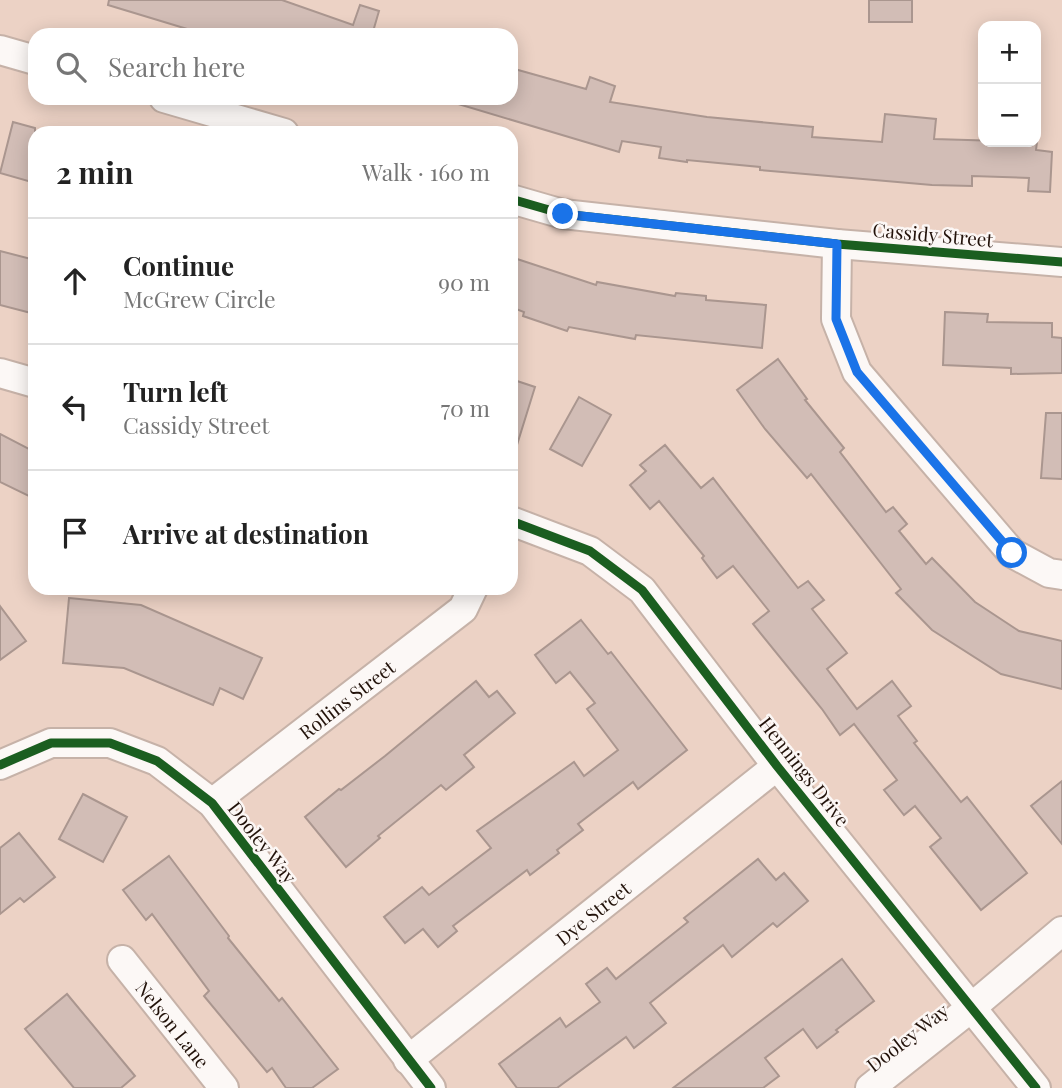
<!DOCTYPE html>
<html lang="en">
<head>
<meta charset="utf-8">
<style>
	:root { --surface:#fff; --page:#f6f6f6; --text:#222; --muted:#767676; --line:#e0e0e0 }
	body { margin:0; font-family:"Playfair Display",serif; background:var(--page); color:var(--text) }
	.controls { position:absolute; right:21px; top:21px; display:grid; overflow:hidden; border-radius:14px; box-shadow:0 4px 18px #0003 }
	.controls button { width:63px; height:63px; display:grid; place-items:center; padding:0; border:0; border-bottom:2px solid var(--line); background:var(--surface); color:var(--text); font:35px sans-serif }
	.stop { position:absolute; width:21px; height:21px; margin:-16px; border:5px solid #1a73e8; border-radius:50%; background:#fff }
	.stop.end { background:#1a73e8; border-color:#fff; box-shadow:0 2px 7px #0008 }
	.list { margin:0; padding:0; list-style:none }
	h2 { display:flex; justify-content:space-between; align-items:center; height:91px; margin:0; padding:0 28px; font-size:30px }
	h2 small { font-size:23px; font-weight:400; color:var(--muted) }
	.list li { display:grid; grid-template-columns:46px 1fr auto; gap:21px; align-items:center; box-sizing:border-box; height:126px; padding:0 28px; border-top:2px solid var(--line) }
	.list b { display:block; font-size:26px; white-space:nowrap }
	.list p { margin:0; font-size:23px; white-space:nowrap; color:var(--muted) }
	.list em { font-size:23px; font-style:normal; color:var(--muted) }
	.icon { flex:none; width:38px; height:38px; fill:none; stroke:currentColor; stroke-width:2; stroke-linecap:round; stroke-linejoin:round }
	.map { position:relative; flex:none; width:1062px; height:1088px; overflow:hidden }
	.search { position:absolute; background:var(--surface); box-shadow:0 4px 18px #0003; left:28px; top:28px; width:490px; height:77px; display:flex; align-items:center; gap:18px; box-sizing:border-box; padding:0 24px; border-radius:21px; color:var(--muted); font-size:26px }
	.panel { position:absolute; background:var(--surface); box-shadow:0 4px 18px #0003; left:28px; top:126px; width:490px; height:469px; border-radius:21px }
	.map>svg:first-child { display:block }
	.building { fill:#d2bdb6; stroke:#aa968f; stroke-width:2 }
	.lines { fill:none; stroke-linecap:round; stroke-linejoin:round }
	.street-casing { stroke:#c6b2a8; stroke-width:32 }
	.street { stroke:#fcf8f6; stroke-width:28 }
	.cycleway-casing { stroke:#fcf7f5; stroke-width:13 }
	.cycleway { stroke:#1b5e20; stroke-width:9 }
	.route { stroke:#1a73e8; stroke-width:9 }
	.labels { text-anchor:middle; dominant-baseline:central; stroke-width:5; stroke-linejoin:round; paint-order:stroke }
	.street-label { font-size:19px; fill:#22120a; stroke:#fcf7f5 }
</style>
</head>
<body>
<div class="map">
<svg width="1062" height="1088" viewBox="0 0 1062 1088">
	<rect width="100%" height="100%" fill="#ecd2c5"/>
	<g class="building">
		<polygon points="109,0 282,0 353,25 360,5 379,11 372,35 207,35 108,5"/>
		<rect x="869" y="0" width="43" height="22"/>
		<polygon points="511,68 586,89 590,77 615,86 610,102 707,117 813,127 812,137 882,142 885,114 936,119 934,139 1037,142 1036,150 1052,152 1050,192 1028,191 1029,178 972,176 972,186 932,185 760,170 760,167 687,160 687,162 659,158 661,147 622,141 619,152 455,103 456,98 511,98"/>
		<polygon points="13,122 35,128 35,183 0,173"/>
		<polygon points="0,251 35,260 35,298 31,313 0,305"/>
		<polygon points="511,257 596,285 597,282 675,296 676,293 706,296 706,300 766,305 762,348 636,335 635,339 569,327 567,331 523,316 524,312 511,307"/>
		<polygon points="945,312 988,314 987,322 1052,323 1052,337 1062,338 1062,373 1011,374 1011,368 943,365"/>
		<polygon points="778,359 807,399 805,400 844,448 840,452 886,512 893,507 907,524 899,531 926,564 932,558 975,602 1019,631 1062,641 1062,689 1001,674 932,630 896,593 901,589 811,474 807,478 765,429 737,390"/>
		<polygon points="511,379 535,387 516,448 511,447"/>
		<polygon points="579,397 611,415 582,466 550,449"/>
		<polygon points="1046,413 1062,413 1062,479 1041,478"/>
		<polygon points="0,434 35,452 35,499 0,482"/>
		<polygon points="665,445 701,488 713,478 798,588 808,581 824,600 812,609 847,653 827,669 857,709 892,681 911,706 898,716 917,741 914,743 961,802 967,797 1027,873 981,910 930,847 941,838 915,806 904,815 884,790 897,780 854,724 840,735 822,709 753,624 769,611 733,566 717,578 702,558 704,556 659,501 650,509 630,485 646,471 640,465"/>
		<polygon points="69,598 141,605 262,658 243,699 220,688 213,705 124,668 63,663"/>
		<polygon points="0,606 26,641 0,660"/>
		<polygon points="581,620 608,654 611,652 687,750 638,789 633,782 578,824 583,830 557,850 559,853 530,875 527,870 453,926 457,931 438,947 423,929 405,943 384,917 422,887 429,895 491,848 477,831 574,762 584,776 618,750 587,709 595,703 570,672 556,683 535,655"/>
		<polygon points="476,681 489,697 497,691 515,713 464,755 474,767 446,790 441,785 378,836 380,838 346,867 305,817 339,789 341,790 385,756"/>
		<polygon points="1062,781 1062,844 1031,806"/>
		<polygon points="83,794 127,817 103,862 59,839"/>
		<polygon points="19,833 55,877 24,902 20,898 0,914 0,848"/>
		<polygon points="169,856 229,936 228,938 279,1001 282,998 338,1069 312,1088 286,1088 272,1068 267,1072 204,996 209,991 152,914 146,920 123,890"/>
		<polygon points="758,859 776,880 784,873 808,901 777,927 773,923 732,957 723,945 650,1003 666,1023 634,1048 626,1037 557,1088 517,1088 499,1064 560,1018 566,1027 600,1002 586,984 607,968 616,979 688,922 684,918"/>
		<polygon points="842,959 874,1001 836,1030 838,1032 817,1048 803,1029 765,1058 779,1076 763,1088 673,1088"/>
		<polygon points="67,994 135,1076 121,1088 74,1088 25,1029"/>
	</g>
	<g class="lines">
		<g class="street-casing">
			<g id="street">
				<polyline points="0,50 35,60"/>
				<polyline points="164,98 284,133"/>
				<polyline points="511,199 563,214 837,244 1062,262"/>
				<polyline points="837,244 836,319 857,372 1012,553 1049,573 1062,575"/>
				<polyline points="0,373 35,383"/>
				<polyline points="511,521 590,551 642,590 777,766 1036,1088"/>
				<polyline points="0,765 51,743 110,743 157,761 212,803 431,1088"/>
				<path id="s1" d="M212,803L463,609L473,588"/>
				<path id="s2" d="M122,960L224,1088"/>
				<path id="s3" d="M408,1060L777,766"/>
				<polyline points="870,1088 972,1007 1062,931"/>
			</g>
		</g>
		<use href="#street" class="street"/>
		<g class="cycleway-casing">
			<g id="cycleway">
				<polyline points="511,199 563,214 837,244 1062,262"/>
				<polyline points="511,521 590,551 642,590 777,766 1036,1088"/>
				<polyline points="0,765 51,743 110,743 157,761 212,803 431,1088"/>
			</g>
		</g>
		<use href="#cycleway" class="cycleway"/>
	</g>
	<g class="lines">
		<polyline class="route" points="563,214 837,244 836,319 857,372 1012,553"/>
	</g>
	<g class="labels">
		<g class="street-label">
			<text transform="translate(933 234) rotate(5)">Cassidy Street</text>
			<text stroke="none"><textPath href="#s1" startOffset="170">Rollins Street</textPath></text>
			<text transform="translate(805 771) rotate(52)">Hennings Drive</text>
			<text transform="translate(263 842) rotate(52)">Dooley Way</text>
			<text stroke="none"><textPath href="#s3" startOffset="236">Dye Street</textPath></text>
			<text stroke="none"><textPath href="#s2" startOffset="82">Nelson Lane</textPath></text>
			<text transform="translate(907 1037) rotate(-38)">Dooley Way</text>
		</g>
	</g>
</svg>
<div class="controls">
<button>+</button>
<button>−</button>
</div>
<div class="stop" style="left:1012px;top:553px"></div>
<div class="stop end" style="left:563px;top:214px"></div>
<div class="search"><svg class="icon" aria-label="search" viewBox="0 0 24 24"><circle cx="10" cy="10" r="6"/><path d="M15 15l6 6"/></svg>Search here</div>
<section class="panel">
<h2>2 min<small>Walk · 160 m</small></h2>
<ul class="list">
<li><svg class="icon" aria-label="ahead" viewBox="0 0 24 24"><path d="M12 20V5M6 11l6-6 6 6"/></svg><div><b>Continue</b><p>McGrew Circle</p></div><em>90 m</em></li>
<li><svg class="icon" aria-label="left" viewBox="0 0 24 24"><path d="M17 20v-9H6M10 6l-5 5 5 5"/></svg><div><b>Turn left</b><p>Cassidy Street</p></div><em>70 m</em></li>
<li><svg class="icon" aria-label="arrive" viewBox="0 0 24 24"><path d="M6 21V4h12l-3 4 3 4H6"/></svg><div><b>Arrive at destination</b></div></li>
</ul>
</section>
</div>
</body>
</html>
